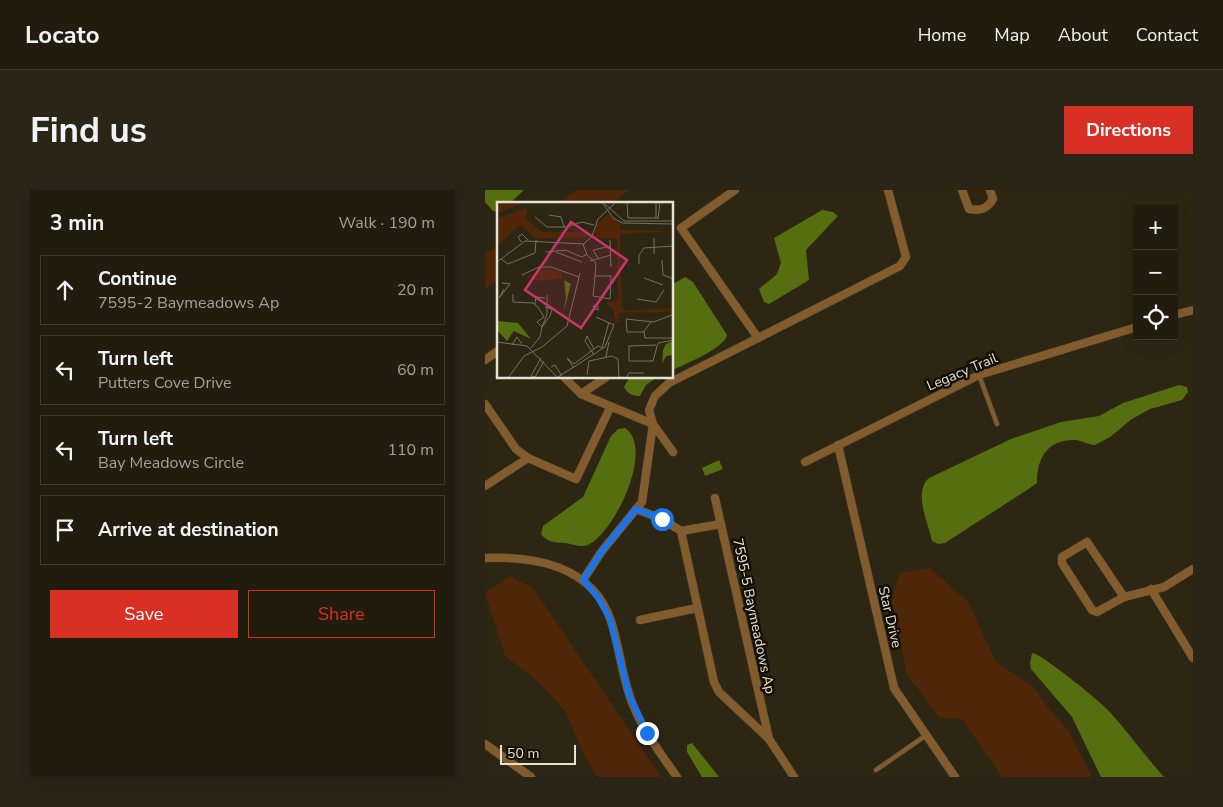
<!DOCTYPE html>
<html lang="en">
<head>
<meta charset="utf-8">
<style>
	:root { --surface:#221c0e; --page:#2a2517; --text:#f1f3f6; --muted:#a2a19e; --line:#3f3a2e; --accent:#d93025 }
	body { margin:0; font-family:"Nunito Sans",sans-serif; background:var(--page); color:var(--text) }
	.controls { position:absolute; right:15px; top:15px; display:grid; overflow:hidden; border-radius:0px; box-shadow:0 2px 12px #0003 }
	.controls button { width:45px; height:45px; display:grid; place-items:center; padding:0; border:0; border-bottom:1px solid var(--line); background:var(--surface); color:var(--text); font:25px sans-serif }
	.scale { position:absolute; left:15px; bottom:12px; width:76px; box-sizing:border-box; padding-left:5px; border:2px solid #e7e2d6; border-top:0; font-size:14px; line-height:18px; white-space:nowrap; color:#e7e2d6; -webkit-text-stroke:4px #130f07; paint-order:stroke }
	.stop { position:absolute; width:15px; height:15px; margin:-11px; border:4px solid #1a73e8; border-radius:50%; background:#fff }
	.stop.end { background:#1a73e8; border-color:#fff; box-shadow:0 1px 5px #0008 }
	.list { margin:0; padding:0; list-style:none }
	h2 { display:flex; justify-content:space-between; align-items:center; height:65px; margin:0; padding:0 20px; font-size:21px }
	h2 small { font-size:16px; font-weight:400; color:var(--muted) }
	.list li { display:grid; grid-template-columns:32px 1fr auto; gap:15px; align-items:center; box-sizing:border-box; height:70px; margin:0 10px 10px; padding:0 10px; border:1px solid var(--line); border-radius:0px }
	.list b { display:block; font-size:19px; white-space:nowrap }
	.list p { margin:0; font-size:16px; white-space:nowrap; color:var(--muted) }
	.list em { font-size:16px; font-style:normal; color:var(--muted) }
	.actions { display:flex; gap:10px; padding:15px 20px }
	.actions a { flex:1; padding:11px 0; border:1px solid var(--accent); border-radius:0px; text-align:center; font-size:18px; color:var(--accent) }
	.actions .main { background:var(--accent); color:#fff }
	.icon { flex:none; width:28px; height:28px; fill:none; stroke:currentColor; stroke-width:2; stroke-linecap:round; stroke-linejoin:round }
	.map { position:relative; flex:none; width:708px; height:587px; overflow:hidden; border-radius:0px }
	header { display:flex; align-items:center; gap:30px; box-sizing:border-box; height:70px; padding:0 25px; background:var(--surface); border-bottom:1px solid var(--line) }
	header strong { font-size:24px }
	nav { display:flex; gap:28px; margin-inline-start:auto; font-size:18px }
	.intro { display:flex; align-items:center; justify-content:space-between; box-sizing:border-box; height:120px; padding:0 30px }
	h1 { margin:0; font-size:35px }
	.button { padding:12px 22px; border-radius:0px; background:var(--accent); color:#fff; font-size:18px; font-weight:700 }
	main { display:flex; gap:30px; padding:0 30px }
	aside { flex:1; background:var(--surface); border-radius:0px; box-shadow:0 2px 12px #0003 }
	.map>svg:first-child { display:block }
	.green { fill:#502608 }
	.water { fill:#546e10 }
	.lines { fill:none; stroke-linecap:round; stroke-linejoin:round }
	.service-casing { stroke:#4b4432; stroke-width:5.5 }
	.minor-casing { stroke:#4b4432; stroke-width:9 }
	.service { stroke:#825c2d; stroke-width:4 }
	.minor { stroke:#825c2d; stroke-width:8 }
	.route { stroke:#1a73e8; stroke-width:6 }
	.labels { text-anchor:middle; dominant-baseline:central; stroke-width:5; stroke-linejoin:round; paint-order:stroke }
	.street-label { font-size:14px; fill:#e7e2d6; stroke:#130f07 }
	.inset-road { fill:none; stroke:#777161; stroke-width:1 }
	.view { fill:#c8366d; fill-opacity:0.15; stroke:#c8366d; stroke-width:2.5 }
	.inset-edge { fill:none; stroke:#e7e2d6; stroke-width:2.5 }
</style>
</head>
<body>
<header>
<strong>Locato</strong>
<nav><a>Home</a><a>Map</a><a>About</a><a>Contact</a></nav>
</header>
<div class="intro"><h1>Find us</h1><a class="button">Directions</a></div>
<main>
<aside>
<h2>3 min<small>Walk · 190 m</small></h2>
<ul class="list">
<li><svg class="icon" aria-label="ahead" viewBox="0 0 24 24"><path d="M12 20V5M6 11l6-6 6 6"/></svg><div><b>Continue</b><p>7595-2 Baymeadows Ap</p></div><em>20 m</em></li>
<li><svg class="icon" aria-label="left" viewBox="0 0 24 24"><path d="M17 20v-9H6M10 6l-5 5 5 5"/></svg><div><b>Turn left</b><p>Putters Cove Drive</p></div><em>60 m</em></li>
<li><svg class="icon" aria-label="left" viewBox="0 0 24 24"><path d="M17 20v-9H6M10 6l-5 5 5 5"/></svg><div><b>Turn left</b><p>Bay Meadows Circle</p></div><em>110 m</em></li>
<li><svg class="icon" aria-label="arrive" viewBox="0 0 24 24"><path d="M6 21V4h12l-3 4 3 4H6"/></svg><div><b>Arrive at destination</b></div></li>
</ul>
<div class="actions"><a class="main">Save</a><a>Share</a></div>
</aside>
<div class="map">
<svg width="708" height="587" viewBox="0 0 708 587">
	<rect width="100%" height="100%" fill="#2d2613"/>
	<g class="green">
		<polygon points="92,0 145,0 125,14 72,14"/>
		<polygon points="14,55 14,89 0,99 0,64"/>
		<polygon points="445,378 483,412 511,472 549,497 564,519 583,540 607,587 517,587 477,529 454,527 422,484 406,410 415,383"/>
		<polygon points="25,386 48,398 176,587 113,587 100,567 81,522 55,493 20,466 0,403"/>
	</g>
	<g class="water">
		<polygon points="0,0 39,0 24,14 14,14 13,22 8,21 0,12"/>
		<polygon points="337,20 348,22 353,26 321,60 324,90 284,114 279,112 274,99 292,84 296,73 289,48"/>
		<path d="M200,87L208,92L242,145C240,158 200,174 188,180V94Z"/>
		<path d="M144,188H171L161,195L155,206C147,206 143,204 139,197Z"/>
		<path d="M694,195L702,197L703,202L697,210L665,219L647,229L625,247L610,255C603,255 598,251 591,250C562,249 552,268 552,293L545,298L460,353L453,354L447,351C443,332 428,302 444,288L526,249L576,232L614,226L638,213Z"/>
		<path d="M140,238C170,258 130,342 103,355C96,358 87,354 80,353C69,352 63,353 56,344L58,336L98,307L126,246L133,239Z"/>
		<polygon points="234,270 238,279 220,286 217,278"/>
		<path d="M547,463C556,463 616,512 624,521C643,542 660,566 679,587H616L587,527L546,479L545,473Z"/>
		<polygon points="207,553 234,587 217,587 202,562 202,555"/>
	</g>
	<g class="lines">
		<g class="service-casing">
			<g id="service">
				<polyline points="494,185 512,234"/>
				<polyline points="391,580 440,546"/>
			</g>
		</g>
		<g class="minor-casing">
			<g id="minor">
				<polyline points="250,0 196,38 273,148 415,76 421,67 403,0"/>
				<path d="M477,0L484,19C496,21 502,19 508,9L505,0"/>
				<polyline points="689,125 708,120"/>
				<polyline points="0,170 14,160"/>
				<polyline points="80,188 96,204 168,234 188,262"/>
				<polyline points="96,204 120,188"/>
				<polyline points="0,214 31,259 43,268 91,289 125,218"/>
				<polyline points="353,255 409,498 470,587"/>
				<polyline points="320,272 494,185 652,137"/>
				<polyline points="0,296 43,268"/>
				<polyline points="230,308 284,549"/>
				<polyline points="151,319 177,329 196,341 229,492 234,502 284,549 309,587"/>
				<polyline points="196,341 236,334"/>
				<polygon points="602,352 639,407 612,422 607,420 577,373 577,367"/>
				<path d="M0,368C50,366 108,376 126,431C135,459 137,489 148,515C159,542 176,564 192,587"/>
				<polyline points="98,390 117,361 157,312 168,234 164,220 170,206 184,193 273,148"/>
				<polyline points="666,399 708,468"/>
				<polyline points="639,407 679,397 708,379"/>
				<polyline points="155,430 212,418"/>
				<polyline points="0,554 46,587"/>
			</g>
		</g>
		<use href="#service" class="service"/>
		<use href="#minor" class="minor"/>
	</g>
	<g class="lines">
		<polyline class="route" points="162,543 144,505 125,429 112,406 98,390 117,361 151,319 177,329"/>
	</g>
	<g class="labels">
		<g class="street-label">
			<text transform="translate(477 182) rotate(-23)">Legacy Trail</text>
			<text transform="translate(269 426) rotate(78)">7595-5 Baymeadows Ap</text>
			<text transform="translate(405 427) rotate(77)">Star Drive</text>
		</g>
	</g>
	<g transform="translate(12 12)">
		<rect width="176" height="176" fill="#2d2613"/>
		<path d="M0,0H30L0,11ZM30,6L29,17L45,30H84L91,32V35L39,37L25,24L20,25L0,45V16ZM111,12L123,22V28L176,29L123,32L125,104L129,109L174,106L176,110L122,111V122L119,120L115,105L107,101L121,98L120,37L96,36L99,23ZM50,67L64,70L65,76L41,79L28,75Z" fill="#502608"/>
		<path d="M67,78L74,82L66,112L69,95ZM0,119L21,121L34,137L17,129L10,139L0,128ZM176,139V153L169,154L165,162L166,148L169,142Z" fill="#546e10"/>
		<path class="inset-road" d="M105,0L116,16L125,21L177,22M159,0V16M130,1L131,16H161M108,2L127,19H177M52,13L64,15L67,25M38,15L50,25H69L85,20L97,23M161,17L163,0M157,36V52M113,38L114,65M24,40L21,35L25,32L31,38M86,42L90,53L99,61L98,74M49,50L68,48L85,55L90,52M59,50L85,60M101,56L96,48L114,44M4,57L11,62L38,51L39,38M165,58L166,73L177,77M93,59L114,53M0,60L28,39L87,42L95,34L101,17L119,0M142,62V53L147,46L177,44M25,73L42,65H54L82,75M98,74H114L113,97L96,94ZM147,76L166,83M5,81L13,82L2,96L7,87M16,92V100L36,101L41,105L47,115L40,120L45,125L50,112V93M140,97L159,100L167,88M38,102L39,95L48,96M97,103L101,104V108L96,106ZM154,120L147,129L148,136H177M147,130H130L129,117L157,120L177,112M0,140L30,144L61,176M15,143L20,135L25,142M159,143L132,144V159H156L161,141L177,138M34,146L43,135L45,125L53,114L55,107L48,105M105,146L112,120M97,147L90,134L88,139L97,153M109,155L112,140M44,156L34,174L38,175L47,159M77,162L101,144L105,146M77,162L70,156L77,166M54,165L58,163L65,174M90,173L92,159L115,154L121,157L122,176M61,175L108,145L117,123L99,115M11,176L27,154L45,145L70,124L83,71M129,176L132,171H147"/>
		<path class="view" d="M74,20L130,58L84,126L28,88Z"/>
		<rect width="176" height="176" class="inset-edge"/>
	</g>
</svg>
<div class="controls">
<button>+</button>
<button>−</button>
<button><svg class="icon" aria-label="locate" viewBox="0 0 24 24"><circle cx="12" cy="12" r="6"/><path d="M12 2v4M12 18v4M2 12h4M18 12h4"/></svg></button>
</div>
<div class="scale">50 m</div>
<div class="stop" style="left:177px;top:329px"></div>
<div class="stop end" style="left:162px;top:543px"></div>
</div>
</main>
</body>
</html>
